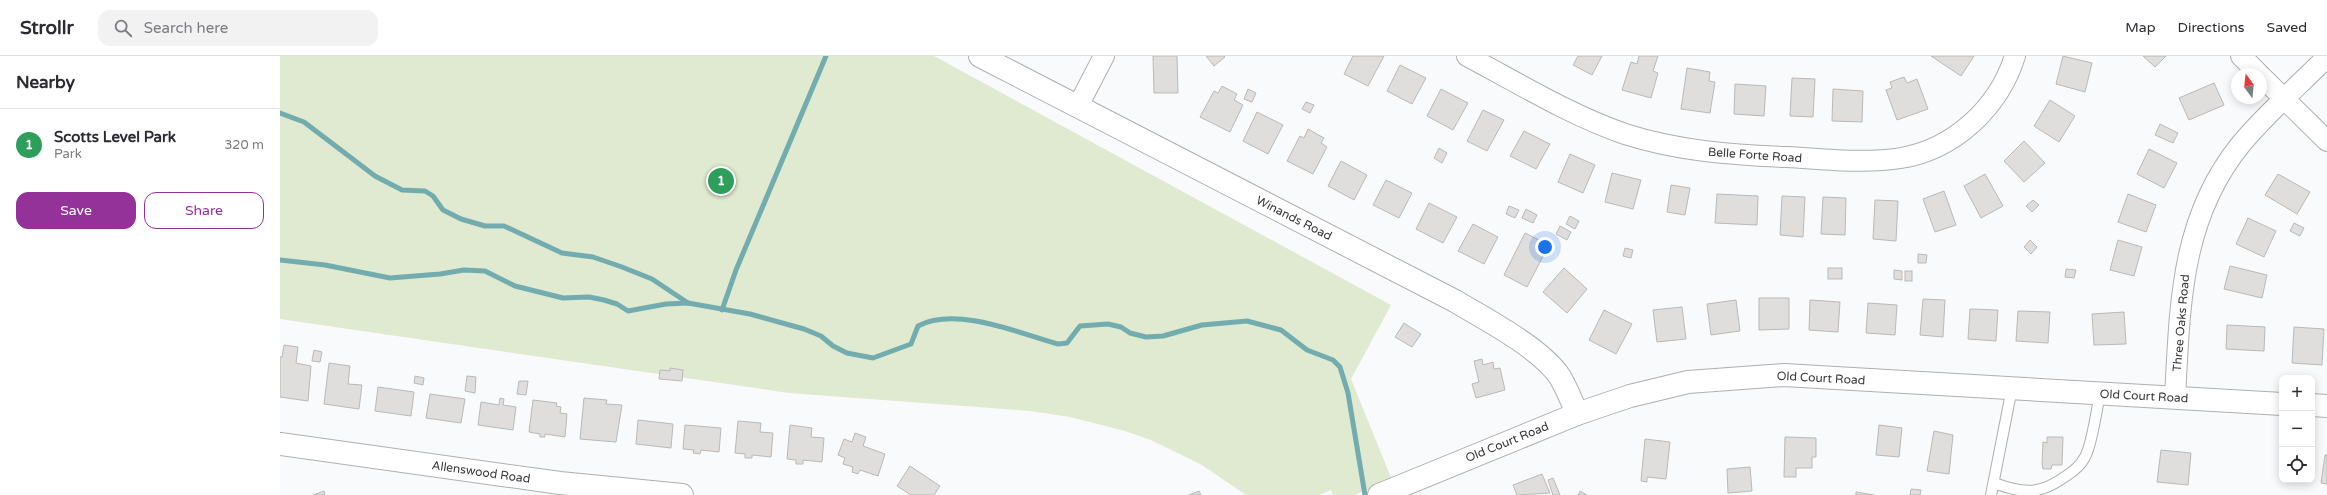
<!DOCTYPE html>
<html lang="en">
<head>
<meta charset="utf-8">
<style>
	:root { --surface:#fff; --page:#f2f2f3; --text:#2b2b33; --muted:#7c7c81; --line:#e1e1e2; --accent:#953299 }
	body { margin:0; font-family:"Varela Round",sans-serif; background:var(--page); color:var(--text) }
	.controls { position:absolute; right:12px; bottom:12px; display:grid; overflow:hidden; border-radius:8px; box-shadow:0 2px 10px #0003 }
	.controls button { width:36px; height:36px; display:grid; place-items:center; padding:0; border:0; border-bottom:1px solid var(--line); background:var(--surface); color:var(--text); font:20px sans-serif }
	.compass { position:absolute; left:1951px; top:12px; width:36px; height:36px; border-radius:50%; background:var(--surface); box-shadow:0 2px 10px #0003; rotate:345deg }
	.you { position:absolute; left:1265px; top:191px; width:14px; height:14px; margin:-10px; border:3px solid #fff; border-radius:50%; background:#1a73e8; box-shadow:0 0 0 6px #1a73e833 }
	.badge { display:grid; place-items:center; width:26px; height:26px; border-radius:50%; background:var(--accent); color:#fff; font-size:13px; font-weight:700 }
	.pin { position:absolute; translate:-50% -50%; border:2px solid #fff; box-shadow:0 1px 4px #0006 }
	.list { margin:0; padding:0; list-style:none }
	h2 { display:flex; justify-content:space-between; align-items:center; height:52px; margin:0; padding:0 16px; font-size:17px }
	h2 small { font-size:13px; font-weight:400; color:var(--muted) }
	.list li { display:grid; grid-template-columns:26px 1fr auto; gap:12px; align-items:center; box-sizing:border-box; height:72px; padding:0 16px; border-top:1px solid var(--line) }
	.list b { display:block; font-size:15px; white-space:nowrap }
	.list p { margin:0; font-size:13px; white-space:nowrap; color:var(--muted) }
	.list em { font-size:13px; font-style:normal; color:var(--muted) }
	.actions { display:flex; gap:8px; padding:12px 16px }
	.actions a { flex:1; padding:9px 0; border:1px solid var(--accent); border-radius:12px; text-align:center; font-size:14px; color:var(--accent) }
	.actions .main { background:var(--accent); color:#fff }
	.icon { flex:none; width:22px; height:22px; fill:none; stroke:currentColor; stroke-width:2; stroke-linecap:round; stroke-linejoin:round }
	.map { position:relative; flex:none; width:2047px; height:439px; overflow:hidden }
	header { display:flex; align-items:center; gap:24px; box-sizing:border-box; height:56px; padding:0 20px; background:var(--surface); border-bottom:1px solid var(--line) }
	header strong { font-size:19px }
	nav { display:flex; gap:22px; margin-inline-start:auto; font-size:14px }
	.search { width:280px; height:36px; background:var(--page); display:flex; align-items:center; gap:10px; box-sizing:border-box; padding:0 14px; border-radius:12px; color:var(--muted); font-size:15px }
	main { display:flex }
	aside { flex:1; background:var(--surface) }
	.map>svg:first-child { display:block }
	.green { fill:#dfead0 }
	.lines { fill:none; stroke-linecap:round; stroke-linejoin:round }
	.stream { stroke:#73acaf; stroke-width:5 }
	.building { fill:#dfdedd; stroke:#bab9b8 }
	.service-casing { stroke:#aeafb1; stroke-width:12 }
	.minor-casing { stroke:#aeafb1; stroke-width:22 }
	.tertiary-casing { stroke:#aeafb1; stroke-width:24 }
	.secondary-casing { stroke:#aeafb1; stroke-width:24 }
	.service { stroke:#fff; stroke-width:10 }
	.minor { stroke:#fff; stroke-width:20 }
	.tertiary { stroke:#fff; stroke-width:22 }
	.secondary { stroke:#fff; stroke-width:22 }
	.labels { text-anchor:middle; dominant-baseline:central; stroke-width:3.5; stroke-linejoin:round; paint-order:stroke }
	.street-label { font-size:12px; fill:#373737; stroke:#fff }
</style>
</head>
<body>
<header>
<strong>Strollr</strong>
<div class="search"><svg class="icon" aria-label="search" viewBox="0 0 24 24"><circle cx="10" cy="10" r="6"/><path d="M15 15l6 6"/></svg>Search here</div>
<nav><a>Map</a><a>Directions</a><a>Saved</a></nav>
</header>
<main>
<aside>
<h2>Nearby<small></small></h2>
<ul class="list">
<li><span class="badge" style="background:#2e9e5b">1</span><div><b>Scotts Level Park</b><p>Park</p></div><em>320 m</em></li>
</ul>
<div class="actions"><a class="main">Save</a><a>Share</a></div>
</aside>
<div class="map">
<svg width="2047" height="439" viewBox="0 0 2047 439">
	<rect width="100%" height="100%" fill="#f9fafb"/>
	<polygon class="green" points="0,0 654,0 1111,249 1071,323 1112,424 1074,439 1053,439 1051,434 1039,439 966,439 922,409 871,384 845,375 790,361 750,355 509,337 0,263"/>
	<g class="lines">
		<g class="stream">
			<polyline points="0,57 24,66 95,120 122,134 145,135 153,140 163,154 181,163 205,170 224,170 282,197 313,201 342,211 372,223 408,247"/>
			<path d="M0,204L45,209L110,222L160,218L184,214L205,215L235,230L283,242L309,241L324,244L337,248L348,255L386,248L408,247L470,258L524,273L541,280L553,290L567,297L593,302L631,288L638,270C676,250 739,277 778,288L787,287L800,270L828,268L841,271L850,277L866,281L883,280L922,269L967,265L1001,274L1027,294L1053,304L1060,311L1068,337L1085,439"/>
			<polyline points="442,254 456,214 546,0"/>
		</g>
	</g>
	<g class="building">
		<polygon points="873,0 897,0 898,37 874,37"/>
		<polygon points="926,0 944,0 945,1 934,10"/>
		<polygon points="1073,0 1104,0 1088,30 1064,18"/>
		<polygon points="1298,0 1322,0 1312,19 1293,9"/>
		<polygon points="1359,0 1378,0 1373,15 1378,17 1371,42 1342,34 1351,6 1357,8"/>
		<polygon points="1651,0 1694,0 1681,20"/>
		<polygon points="1783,0 1812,7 1805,36 1776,28"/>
		<polygon points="1863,0 1886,0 1875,11"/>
		<polygon points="1120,9 1146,22 1132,48 1107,35"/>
		<polygon points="1407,12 1430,16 1429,25 1435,26 1430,57 1401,53"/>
		<polygon points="1624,21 1627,27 1637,23 1648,53 1617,64 1606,34 1612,32 1610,26"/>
		<polygon points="1512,22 1535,23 1533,61 1510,60"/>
		<polygon points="1934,27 1944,49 1909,64 1899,42"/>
		<polygon points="1455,28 1486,30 1484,60 1454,58"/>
		<polygon points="942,30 957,38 954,44 963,49 950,76 920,61 934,35 938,37"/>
		<polygon points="968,33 976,37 972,46 964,43"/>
		<polygon points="1161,33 1188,47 1173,74 1147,60"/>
		<polygon points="1553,33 1583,35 1582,66 1552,65"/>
		<polygon points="1770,44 1795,60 1779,86 1754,70"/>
		<polygon points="1026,46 1034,49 1030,57 1022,53"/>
		<polygon points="1203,54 1224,64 1207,95 1187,85"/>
		<polygon points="977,56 1003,69 988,98 963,85"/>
		<polygon points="1880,68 1898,77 1893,87 1875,79"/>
		<polygon points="1028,73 1044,82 1041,87 1047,91 1033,118 1007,105 1020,80 1024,82"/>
		<polygon points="1244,75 1270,88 1256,113 1230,100"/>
		<polygon points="1744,85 1765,107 1744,126 1724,105"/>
		<polygon points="1159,92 1167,97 1162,107 1154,102"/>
		<polygon points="1869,93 1897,107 1884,132 1857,118"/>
		<polygon points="1290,98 1315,109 1303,137 1278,126"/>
		<polygon points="1061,105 1087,119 1074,144 1048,130"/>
		<polygon points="1332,117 1361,124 1353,153 1325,146"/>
		<polygon points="1705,118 1723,150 1701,162 1684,130"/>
		<polygon points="1998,118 2030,136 2017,158 1985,139"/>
		<polygon points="1106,124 1132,137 1119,162 1093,149"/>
		<polygon points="1391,129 1410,132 1405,159 1387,156"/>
		<polygon points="1664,135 1676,169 1655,176 1643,143"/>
		<polygon points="1437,138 1478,140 1477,169 1435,167"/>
		<polygon points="1848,138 1876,149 1866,176 1838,166"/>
		<polygon points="1502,140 1525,141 1523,181 1500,179"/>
		<polygon points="1543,141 1566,142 1565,179 1541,178"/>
		<polygon points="1595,144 1618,145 1616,185 1593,183"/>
		<polygon points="1753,144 1759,149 1752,156 1746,150"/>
		<polygon points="1149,147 1177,161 1163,187 1136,173"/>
		<polygon points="1229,150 1239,154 1235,162 1226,158"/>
		<polygon points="1246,153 1257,159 1253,167 1242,162"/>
		<polygon points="1290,160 1299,165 1295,173 1286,168"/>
		<polygon points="1968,162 1996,175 1984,201 1956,188"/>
		<polygon points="2014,167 2024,172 2020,180 2010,175"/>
		<polygon points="1193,168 1218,181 1204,208 1178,195"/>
		<polygon points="1280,170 1291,176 1287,184 1276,178"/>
		<polygon points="1245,177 1269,189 1247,231 1224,219"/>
		<polygon points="1750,184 1757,191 1751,198 1744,191"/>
		<polygon points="1838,184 1862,191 1854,220 1830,214"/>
		<polygon points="1345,192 1353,194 1351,202 1343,200"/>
		<polygon points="1638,198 1647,199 1646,207 1638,207"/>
		<polygon points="1950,210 1987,219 1982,242 1944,233"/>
		<polygon points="1284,212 1307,233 1287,257 1263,236"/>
		<rect x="1548" y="212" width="14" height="11"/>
		<polygon points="1786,213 1796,214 1794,222 1785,221"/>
		<polygon points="1614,214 1622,215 1622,224 1614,223"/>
		<rect x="1625" y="215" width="7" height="10"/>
		<polygon points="1479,242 1509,242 1509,273 1479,274"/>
		<polygon points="1643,243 1665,244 1663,281 1640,279"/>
		<polygon points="1456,244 1460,275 1431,279 1427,248"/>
		<polygon points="1530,244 1560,246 1558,276 1529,274"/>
		<polygon points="1588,247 1617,249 1615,279 1586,277"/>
		<polygon points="1402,251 1406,283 1377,286 1373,254"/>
		<polygon points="1690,253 1718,254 1716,285 1688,283"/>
		<polygon points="1324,254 1352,268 1336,298 1309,284"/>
		<polygon points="1738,255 1770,256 1768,287 1736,285"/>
		<polygon points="1844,256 1846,288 1814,289 1812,258"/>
		<polygon points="1124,267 1141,278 1132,291 1115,281"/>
		<polygon points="1947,269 1985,271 1984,295 1946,293"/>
		<polygon points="2014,271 2044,273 2042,309 2012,307"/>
		<polygon points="4,289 18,291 16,307 31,310 28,345 0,341 0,301 2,301"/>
		<polygon points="34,294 42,296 40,306 32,305"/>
		<polygon points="1202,303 1203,309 1213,306 1214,313 1220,312 1225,334 1196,342 1192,328 1199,326 1194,305"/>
		<polygon points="49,307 70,310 68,328 82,329 79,353 44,348"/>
		<polygon points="390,312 403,314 402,325 379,323 380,314 390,315"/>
		<polygon points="135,320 144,322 143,329 134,327"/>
		<polygon points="187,320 196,321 195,337 185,335"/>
		<polygon points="239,325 248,325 246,339 237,338"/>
		<polygon points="98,331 134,336 131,360 95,355"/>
		<polygon points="150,338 185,343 181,367 146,362"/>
		<polygon points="220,342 224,343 223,349 236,351 233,374 198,369 201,346 219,349"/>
		<polygon points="304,342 327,344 326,348 342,349 336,386 300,383"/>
		<polygon points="253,344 277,347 276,350 281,351 280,357 287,358 285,381 265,378 265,381 260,381 260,378 249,376"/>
		<polygon points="358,364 393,368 391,392 356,388"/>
		<polygon points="458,365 481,367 480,376 493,377 491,401 472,399 472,402 465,402 465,398 455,397"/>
		<polygon points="405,369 441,372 439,396 421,394 420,398 413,397 414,394 403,393"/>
		<polygon points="510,369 532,372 531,381 544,382 542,406 523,404 523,408 516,408 516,404 507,403"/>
		<polygon points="1599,369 1622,372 1619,401 1596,399"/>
		<polygon points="1654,375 1673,379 1669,418 1647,415"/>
		<polygon points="575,377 586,381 583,390 605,398 598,420 580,414 578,418 572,416 573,411 563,408 565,402 558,399 564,383 572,386"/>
		<polygon points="1505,381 1536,382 1536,401 1532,401 1532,412 1516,412 1516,421 1504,421"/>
		<polygon points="1767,381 1783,381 1782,409 1772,409 1771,413 1763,413 1762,408 1763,386 1767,387"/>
		<polygon points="1365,383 1390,386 1386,423 1367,421 1367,426 1361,425"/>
		<polygon points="1881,394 1911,397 1908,429 1877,426"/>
		<polygon points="2045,399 2047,399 2047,428 2041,427"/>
		<polygon points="630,410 660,430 654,439 631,439 617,430"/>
		<polygon points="1470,411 1472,435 1448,437 1447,413"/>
		<polygon points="1262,418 1270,437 1237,439 1233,429"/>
		<polygon points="1273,422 1280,439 1273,439 1268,424"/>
		<polygon points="1631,433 1641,434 1640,439 1630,439"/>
		<polygon points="44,435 45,439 33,439"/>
		<polygon points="919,435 921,439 909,439"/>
		<polygon points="1300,435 1307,439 1298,439"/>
		<polygon points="1576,436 1594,439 1576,439"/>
	</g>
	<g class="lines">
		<g class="service-casing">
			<g id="service">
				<path d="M1714,427C1744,438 1760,439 1786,420C1794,415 1801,409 1805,401C1812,389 1817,352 1820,337"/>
				<polyline points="1711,439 1732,332"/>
			</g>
		</g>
		<g class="minor-casing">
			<g id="minor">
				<path d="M1187,0C1238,27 1290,59 1345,78C1398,95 1452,99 1507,101C1544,103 1584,108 1621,102C1675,93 1719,51 1735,0"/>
				<polyline points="1961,0 1979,18"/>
				<polyline points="1981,20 2047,85"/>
				<polyline points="798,50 824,0"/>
				<path d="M1895,342C1900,250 1900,163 1961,88C1987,57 2018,30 2047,1"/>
			</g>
		</g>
		<g class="tertiary-casing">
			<g id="tertiary">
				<path d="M700,0L1175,245C1205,263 1261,292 1280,321C1287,333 1292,345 1297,358"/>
				<polyline points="0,388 280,427 402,439"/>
			</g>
		</g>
		<g class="secondary-casing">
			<g id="secondary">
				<polyline points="2032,349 2047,350"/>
				<polyline points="1099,439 1297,358 1350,340 1408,326 1504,319 2002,348"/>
			</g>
		</g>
		<use href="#service" class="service"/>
		<use href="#minor" class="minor"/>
		<use href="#tertiary" class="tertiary"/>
		<use href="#secondary" class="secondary"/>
	</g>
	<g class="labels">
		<g class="street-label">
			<text transform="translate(1475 99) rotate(4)">Belle Forte Road</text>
			<text transform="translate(1014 162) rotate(27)">Winands Road</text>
			<text transform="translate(1901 267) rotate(-85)">Three Oaks Road</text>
			<text transform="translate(1541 322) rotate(3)">Old Court Road</text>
			<text transform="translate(1864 340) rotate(3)">Old Court Road</text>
			<text transform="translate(1227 386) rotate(-22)">Old Court Road</text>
			<text transform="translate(201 416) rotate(8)">Allenswood Road</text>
		</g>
	</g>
</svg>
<div class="controls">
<button>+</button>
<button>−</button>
<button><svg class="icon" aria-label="locate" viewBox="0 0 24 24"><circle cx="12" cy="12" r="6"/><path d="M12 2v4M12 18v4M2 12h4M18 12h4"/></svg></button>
</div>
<svg class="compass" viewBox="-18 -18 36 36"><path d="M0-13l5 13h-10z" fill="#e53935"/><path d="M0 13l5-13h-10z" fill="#7c7c81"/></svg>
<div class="you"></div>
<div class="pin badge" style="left:441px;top:125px;background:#2e9e5b">1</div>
</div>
</main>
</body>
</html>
